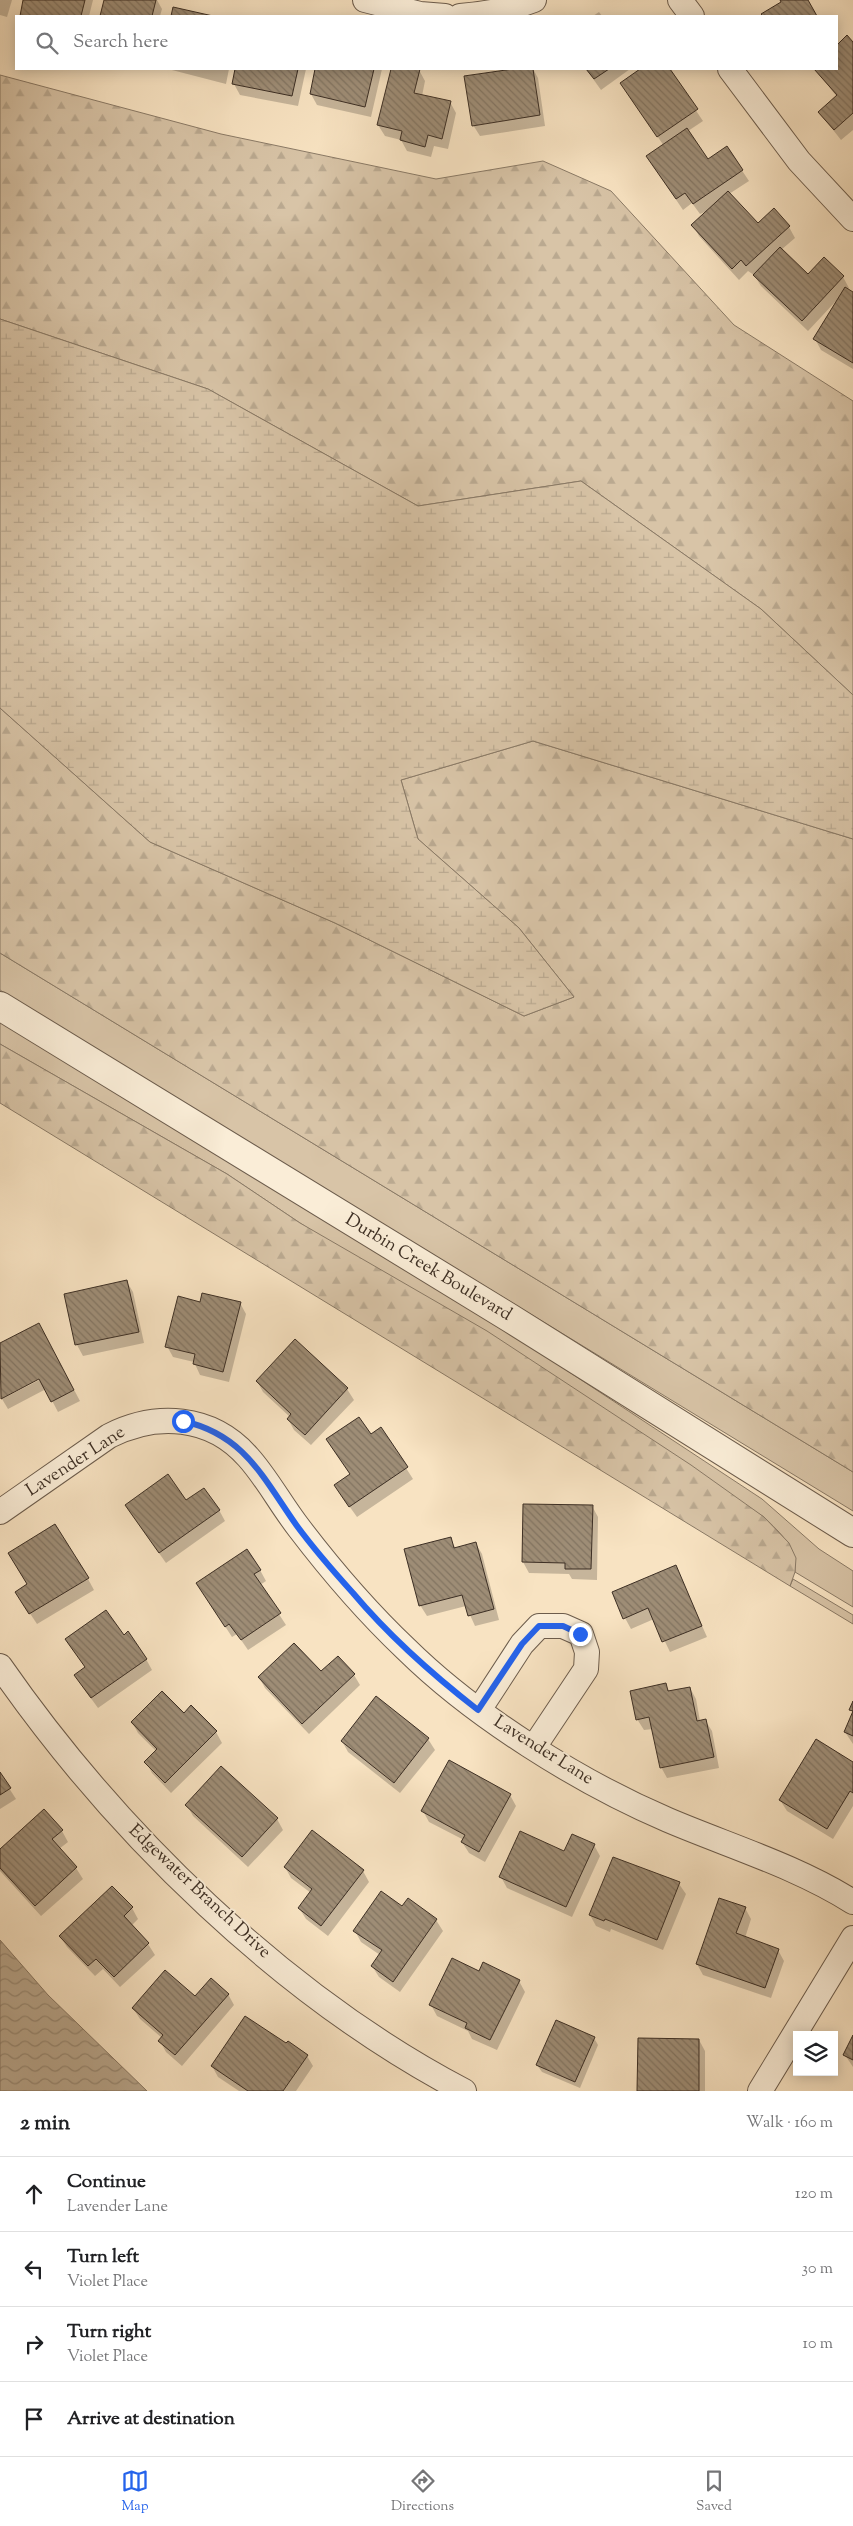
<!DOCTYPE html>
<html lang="en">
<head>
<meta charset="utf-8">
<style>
	:root { --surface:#fff; --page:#f6f6f6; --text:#202124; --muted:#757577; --line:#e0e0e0; --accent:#2563eb }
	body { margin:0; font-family:"Sorts Mill Goudy",serif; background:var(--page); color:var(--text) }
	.controls { position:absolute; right:15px; bottom:15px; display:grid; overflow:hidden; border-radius:0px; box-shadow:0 2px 12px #0003 }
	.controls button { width:45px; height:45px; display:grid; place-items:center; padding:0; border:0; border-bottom:1px solid var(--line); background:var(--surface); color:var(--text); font:25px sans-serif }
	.stop { position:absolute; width:15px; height:15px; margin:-11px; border:4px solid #2563eb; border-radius:50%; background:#fff }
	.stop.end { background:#2563eb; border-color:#fff; box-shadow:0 1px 5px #0008 }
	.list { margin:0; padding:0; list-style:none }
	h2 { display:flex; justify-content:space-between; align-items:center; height:65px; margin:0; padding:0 20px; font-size:21px }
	h2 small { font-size:16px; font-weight:400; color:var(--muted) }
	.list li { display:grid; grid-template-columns:32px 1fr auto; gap:15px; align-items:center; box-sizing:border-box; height:75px; padding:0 20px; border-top:1px solid var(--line) }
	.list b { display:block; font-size:19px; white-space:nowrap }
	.list p { margin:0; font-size:16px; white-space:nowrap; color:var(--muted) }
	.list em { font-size:16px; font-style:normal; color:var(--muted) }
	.icon { flex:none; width:28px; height:28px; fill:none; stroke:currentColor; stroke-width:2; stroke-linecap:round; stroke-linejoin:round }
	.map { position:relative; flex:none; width:853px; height:2091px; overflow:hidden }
	.search { position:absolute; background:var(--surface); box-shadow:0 2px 12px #0003; left:15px; right:15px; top:15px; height:55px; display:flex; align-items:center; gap:12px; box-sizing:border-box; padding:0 18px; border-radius:0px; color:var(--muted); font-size:19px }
	.sheet { height:365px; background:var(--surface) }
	nav { display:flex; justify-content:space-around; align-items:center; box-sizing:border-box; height:70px; border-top:1px solid var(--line); background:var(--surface); font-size:14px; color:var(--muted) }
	nav a { display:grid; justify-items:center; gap:2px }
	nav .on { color:var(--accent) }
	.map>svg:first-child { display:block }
	.green { fill:#d8c4a7; stroke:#8a7a66 }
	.forest { fill:url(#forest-firs); stroke:#8a7a66 }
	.wetland { fill:url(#wetland-marsh); stroke:#8a7a66 }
	.water { fill:url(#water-waves); stroke:#877662 }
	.shadow { fill:#0003 }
	.building { fill:url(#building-back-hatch); stroke:#3d2f24 }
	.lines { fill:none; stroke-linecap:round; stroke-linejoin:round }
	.minor-casing { stroke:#6c5c4c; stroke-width:26 }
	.tertiary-casing { stroke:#6c5c4c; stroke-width:30 }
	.minor { stroke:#faedd7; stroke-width:24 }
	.tertiary { stroke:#faedd7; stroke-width:28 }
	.route { stroke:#2563eb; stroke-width:6 }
	.labels { text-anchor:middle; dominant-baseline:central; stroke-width:4; stroke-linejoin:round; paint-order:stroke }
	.street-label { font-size:18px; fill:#3d2f24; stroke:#faedd7 }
</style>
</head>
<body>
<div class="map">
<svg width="853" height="2091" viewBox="0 0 853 2091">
	<defs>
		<pattern id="forest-firs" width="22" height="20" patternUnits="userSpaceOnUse" patternTransform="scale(1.25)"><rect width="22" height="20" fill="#d8c4a7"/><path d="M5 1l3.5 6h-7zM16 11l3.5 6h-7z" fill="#baa990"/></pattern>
		<pattern id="wetland-marsh" width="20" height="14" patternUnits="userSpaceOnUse" patternTransform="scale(1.25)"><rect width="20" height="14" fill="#d8c4a7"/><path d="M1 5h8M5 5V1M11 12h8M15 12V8" fill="none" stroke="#baa990"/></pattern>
		<pattern id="water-waves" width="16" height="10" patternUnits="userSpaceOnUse" patternTransform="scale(1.25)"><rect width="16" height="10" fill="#b8a68c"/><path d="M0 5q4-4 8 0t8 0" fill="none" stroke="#978872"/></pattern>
		<pattern id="building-back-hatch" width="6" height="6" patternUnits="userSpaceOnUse" patternTransform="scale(1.25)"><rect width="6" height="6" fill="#9e8d76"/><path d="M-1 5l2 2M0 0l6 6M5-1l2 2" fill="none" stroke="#827461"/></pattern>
	</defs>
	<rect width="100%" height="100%" fill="#f8e3c2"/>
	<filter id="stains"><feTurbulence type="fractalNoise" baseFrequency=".004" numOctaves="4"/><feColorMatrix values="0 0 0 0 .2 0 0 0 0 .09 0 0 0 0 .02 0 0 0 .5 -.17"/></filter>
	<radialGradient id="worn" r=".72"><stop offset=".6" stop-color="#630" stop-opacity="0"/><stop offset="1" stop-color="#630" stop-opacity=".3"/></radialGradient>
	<g class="green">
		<polygon points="0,953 853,1472 853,1511 0,990"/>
		<path d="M0,1021L507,1331L762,1499L819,1549L853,1571V1607L795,1572C796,1546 781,1534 764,1517L300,1223L227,1174L0,1044Z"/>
		<polygon points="793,1579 853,1615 853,1624 790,1586"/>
	</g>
	<g class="forest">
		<polygon points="0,75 221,134 436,179 543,161 611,191 734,325 853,401 853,695 761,609 581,481 418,506 208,389 0,319"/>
		<polygon points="0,708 150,842 335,923 524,1016 574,997 519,928 418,839 401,780 533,741 853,839 853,1472 0,953"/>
		<polygon points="0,1044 227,1174 300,1223 487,1331 691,1465 764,1517 789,1543 796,1558 795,1572 790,1586 0,1103"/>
	</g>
	<polygon class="wetland" points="0,319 208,389 418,506 581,481 761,609 853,695 853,839 533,741 401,780 418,839 519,928 574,997 524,1016 335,923 150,842 0,708"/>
	<polygon class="water" points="0,1940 48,1995 147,2091 0,2091"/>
	<g class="shadow">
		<polygon points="0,0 12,0 7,17 0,15"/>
		<polygon points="24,0 93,0 89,16 21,16"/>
		<polygon points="105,0 157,0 162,9 160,16 101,16"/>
		<polygon points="781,0 806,0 816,16 764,16 763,14 782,3"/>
		<polygon points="599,12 602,16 593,16"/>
		<polygon points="847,37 853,43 853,130 841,140 819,112 837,97 815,69 837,69 837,47"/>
		<polygon points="168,69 229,69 226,84"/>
		<polygon points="237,69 306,69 298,106 240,95 234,84"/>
		<polygon points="316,69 382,69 371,117 317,105 311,94"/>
		<polygon points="392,69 419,70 425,81 422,96 450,102 456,113 448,149 434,146 431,157 407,151 401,140 385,136 378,125"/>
		<polygon points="521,69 533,69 538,78 545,126 480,136 473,125 466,77"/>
		<polygon points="586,69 630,69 601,90"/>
		<polygon points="642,69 668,69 703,121 688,131 708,160 727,148 749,181 729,194 758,225 789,227 795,238 781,250 808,276 843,277 849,288 847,290 853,293 853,369 821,350 815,339 836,301 808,331 761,286 754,275 748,271 739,280 699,236 693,225 710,210 700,214 692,203 683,210 654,167 664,146 621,83"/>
		<polygon points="127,1282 133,1292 144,1343 83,1356 77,1345 66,1295"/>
		<polygon points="201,1303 240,1303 246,1314 229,1382 200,1375 194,1362 173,1357 167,1346"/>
		<polygon points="39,1324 80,1401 58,1412 46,1389 8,1409 2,1399 45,1377 44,1375 1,1397 0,1344"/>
		<polygon points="295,1341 347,1389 354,1400 311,1445 294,1430 288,1419 290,1417 263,1392 257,1381"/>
		<polygon points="381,1429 413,1479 357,1517 342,1496 351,1475 327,1440 371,1436"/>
		<polygon points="186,1501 219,1510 225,1521 166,1563 126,1506"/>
		<polygon points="592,1506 598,1517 597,1580 572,1579 569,1574 529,1573 523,1562"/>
		<polygon points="450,1538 456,1549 476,1544 482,1554 499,1620 475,1626 466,1606 427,1616 420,1605"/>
		<polygon points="676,1567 707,1637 670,1652 654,1619 631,1629 625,1618"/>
		<polygon points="260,1570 266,1581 260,1585 286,1625 248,1650 237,1634 232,1637 204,1594"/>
		<polygon points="88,1579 94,1590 37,1624 23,1603 28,1585"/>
		<polygon points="123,1636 146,1659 152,1670 98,1708 82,1686 86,1668 67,1639"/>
		<polygon points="354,1675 360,1685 309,1734 265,1688 259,1677"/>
		<polygon points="665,1685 670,1692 690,1688 696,1699 700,1721 705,1720 712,1731 719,1768 667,1778 661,1767 653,1729 644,1730 637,1719"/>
		<polygon points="376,1698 428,1739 435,1750 400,1793 348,1752 342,1741"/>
		<polygon points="853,1704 853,1744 845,1732 853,1713 851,1709"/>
		<polygon points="184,1714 216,1732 222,1743 171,1793 152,1773 146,1762 156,1751 138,1733 132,1722"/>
		<polygon points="853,1763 853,1806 833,1839 787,1811 780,1800"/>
		<polygon points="0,1774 16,1799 0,1809"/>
		<polygon points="510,1795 516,1806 485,1862 469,1853 462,1842 464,1840 429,1822 423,1811"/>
		<polygon points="187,1805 277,1819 283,1830 248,1867 193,1816"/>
		<polygon points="62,1831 68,1842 59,1849 76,1868 83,1879 41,1916 0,1871 0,1851"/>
		<polygon points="594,1845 600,1856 572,1917 507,1888 501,1877 564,1853"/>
		<polygon points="285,1867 363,1871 369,1882 328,1936 306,1919 299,1908 311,1893 291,1878"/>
		<polygon points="679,1884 686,1894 663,1950 611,1929 610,1932 596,1926 590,1915"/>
		<polygon points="132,1908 138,1919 131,1926 148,1944 155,1955 120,1987 103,1969 95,1976 67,1947 60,1936"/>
		<polygon points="402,1908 436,1920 443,1931 400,1992 379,1977 372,1966 380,1955 361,1942 355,1931"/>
		<polygon points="745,1908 751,1919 745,1938 778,1950 784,1961 771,1998 703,1975 697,1964"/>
		<polygon points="479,1972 519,1981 525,1992 497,2050 472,2039 468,2031 437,2016 431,2005"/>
		<polygon points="228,1994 234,2005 182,2066 166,2052 160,2041 162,2038 140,2019 133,2008"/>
		<polygon points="594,2038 598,2045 580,2088 542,2072 537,2065"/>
		<polygon points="853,2038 853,2067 845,2055"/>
		<polygon points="699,2040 705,2051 705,2091 638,2091"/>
		<polygon points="286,2045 307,2056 313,2066 296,2091 239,2091 218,2077 212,2066"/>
	</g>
	<g class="building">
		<polygon points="23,0 85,0 81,16 20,16"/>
		<polygon points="104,0 156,0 152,16 100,16"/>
		<polygon points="780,0 808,0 817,16 763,16 761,14 781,2"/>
		<polygon points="173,7 213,16 171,16"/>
		<polygon points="847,35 853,42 853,113 834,130 818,112 837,95 814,69 837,69 837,45"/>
		<polygon points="235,69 298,69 292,96 232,84"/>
		<polygon points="315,69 374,69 365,107 310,94"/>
		<polygon points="391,69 420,69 414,93 451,101 442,139 428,135 425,147 400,140 402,131 377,125"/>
		<polygon points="513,69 533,69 540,115 472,126 464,76"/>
		<polygon points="586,69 609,69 594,79"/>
		<polygon points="640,69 670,69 698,109 657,137 620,83"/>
		<polygon points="687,128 708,159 727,146 743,170 693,204 685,193 676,199 646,156"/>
		<polygon points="728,191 758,223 774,208 790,226 746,266 741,260 732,269 691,225"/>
		<polygon points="780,247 808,274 824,257 844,276 802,321 753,275"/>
		<polygon points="845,287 853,292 853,363 813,339"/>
		<polygon points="127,1280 139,1332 75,1345 64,1294"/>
		<polygon points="202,1293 241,1302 223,1372 193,1364 195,1354 165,1347 178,1296 200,1302"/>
		<polygon points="39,1323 74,1390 51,1402 39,1379 1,1399 0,1343"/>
		<polygon points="295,1339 348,1388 305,1435 287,1419 291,1414 256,1381"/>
		<polygon points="359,1417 371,1434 381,1427 408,1467 349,1507 334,1485 350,1474 326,1439"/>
		<polygon points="168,1474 186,1500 204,1488 220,1510 159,1553 125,1505"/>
		<polygon points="523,1504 593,1505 591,1569 565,1569 565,1563 522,1562"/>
		<polygon points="55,1524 89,1578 29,1614 15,1592 27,1584 8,1553"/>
		<polygon points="451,1537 454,1548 476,1542 494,1609 468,1616 462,1595 419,1606 404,1549"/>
		<polygon points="247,1549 261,1570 254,1574 281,1613 241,1640 229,1624 225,1627 196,1583"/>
		<polygon points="676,1565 702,1626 662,1642 648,1608 623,1619 612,1592"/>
		<polygon points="106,1610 124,1635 128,1631 147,1659 91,1698 74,1675 85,1667 65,1639"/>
		<polygon points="294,1643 321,1671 338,1656 355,1674 302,1724 258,1677"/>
		<polygon points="666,1683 668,1691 690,1687 697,1721 706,1719 714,1757 660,1768 649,1717 636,1720 630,1691"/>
		<polygon points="162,1691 184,1713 191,1705 217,1731 165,1783 144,1762 157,1749 131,1722"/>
		<polygon points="376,1696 429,1738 394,1783 341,1741"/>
		<polygon points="853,1701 853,1736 844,1732 853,1711 849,1710"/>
		<polygon points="816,1739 853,1762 853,1793 850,1791 827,1829 779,1800"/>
		<polygon points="449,1760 511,1794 479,1852 461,1842 465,1835 421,1811"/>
		<polygon points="221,1766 278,1818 242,1857 185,1805"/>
		<polygon points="0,1772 11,1788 0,1795"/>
		<polygon points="44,1809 63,1830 52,1839 77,1867 35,1906 0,1868 0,1849"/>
		<polygon points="312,1830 364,1870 321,1926 298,1908 312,1889 284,1867"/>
		<polygon points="520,1831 564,1851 572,1834 595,1844 566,1907 499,1877"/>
		<polygon points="613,1857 680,1882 657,1940 605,1919 604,1921 589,1915"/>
		<polygon points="112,1886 133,1907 124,1916 149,1943 114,1977 96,1959 88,1966 59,1936"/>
		<polygon points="381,1891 402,1906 408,1898 437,1919 393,1982 371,1966 382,1950 353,1931"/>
		<polygon points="719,1898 746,1907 736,1933 779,1949 765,1988 696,1964"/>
		<polygon points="452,1958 479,1971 483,1962 520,1980 490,2040 465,2028 467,2023 429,2005"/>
		<polygon points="165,1970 195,1996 211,1978 229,1994 175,2055 158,2041 163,2035 132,2008"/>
		<polygon points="245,2016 286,2043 288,2041 308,2055 283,2091 248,2091 211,2066"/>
		<polygon points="556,2020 595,2037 575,2082 536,2065"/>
		<polygon points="853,2035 853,2060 843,2055"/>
		<polygon points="638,2038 699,2039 699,2091 637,2091"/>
	</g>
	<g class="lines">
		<g class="minor-casing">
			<g id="minor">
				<polyline points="365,0 420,14 445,16"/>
				<polyline points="680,0 692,16"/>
				<path d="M460,16C486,14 509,10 534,0"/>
				<polyline points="730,69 799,161 853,219"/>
				<path d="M0,1512L109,1436C156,1412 211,1415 248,1457C267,1478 281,1505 299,1528C331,1570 367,1612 406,1649C474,1716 579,1782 668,1820C729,1846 796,1866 853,1902"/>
				<path d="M0,1666C116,1833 283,1996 464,2091"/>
				<polyline points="479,1710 522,1644 539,1626 563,1626 581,1634 587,1652 586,1669 534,1747"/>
				<polyline points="760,2091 853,1938"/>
			</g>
		</g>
		<g class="tertiary-casing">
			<polyline id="tertiary" points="0,1006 510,1318 853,1533"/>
		</g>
		<use href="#minor" class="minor"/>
		<use href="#tertiary" class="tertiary"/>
	</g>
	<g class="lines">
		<path class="route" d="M183,1421C245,1435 263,1478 297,1526C314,1549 334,1572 353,1593C390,1637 433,1675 478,1710L522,1644L539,1626H563L580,1634"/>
	</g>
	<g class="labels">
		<g class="street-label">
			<text transform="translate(428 1268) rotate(31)">Durbin Creek Boulevard</text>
			<text transform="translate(76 1462) rotate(-33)">Lavender Lane</text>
			<text transform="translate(543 1751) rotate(32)">Lavender Lane</text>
			<text transform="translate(199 1892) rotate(43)">Edgewater Branch Drive</text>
		</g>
	</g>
	<rect width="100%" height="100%" filter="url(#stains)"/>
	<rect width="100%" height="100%" fill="url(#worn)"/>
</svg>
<div class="controls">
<button><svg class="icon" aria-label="layers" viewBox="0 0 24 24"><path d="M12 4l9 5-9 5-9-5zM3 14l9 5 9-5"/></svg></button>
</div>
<div class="stop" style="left:183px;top:1421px"></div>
<div class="stop end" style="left:580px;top:1634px"></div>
<div class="search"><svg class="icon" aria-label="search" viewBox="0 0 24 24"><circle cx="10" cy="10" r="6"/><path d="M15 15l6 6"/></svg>Search here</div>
</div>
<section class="sheet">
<h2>2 min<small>Walk · 160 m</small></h2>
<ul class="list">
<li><svg class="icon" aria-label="ahead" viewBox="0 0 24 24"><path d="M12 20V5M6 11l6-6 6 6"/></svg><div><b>Continue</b><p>Lavender Lane</p></div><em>120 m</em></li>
<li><svg class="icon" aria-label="left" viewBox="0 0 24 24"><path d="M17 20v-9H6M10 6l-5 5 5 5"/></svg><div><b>Turn left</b><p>Violet Place</p></div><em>30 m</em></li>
<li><svg class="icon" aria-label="right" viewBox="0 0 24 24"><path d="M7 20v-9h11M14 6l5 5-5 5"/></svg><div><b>Turn right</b><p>Violet Place</p></div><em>10 m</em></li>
<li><svg class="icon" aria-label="arrive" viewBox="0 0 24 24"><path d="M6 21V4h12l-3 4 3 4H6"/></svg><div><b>Arrive at destination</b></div></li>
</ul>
</section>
<nav>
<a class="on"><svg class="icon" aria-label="map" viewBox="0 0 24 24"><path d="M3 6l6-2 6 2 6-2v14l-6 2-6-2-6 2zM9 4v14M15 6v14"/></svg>Map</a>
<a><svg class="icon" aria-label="directions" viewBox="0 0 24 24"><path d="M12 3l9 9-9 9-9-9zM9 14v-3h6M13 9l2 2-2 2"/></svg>Directions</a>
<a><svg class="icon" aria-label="saved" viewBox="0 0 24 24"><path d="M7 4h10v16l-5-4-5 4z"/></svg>Saved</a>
</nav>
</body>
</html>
